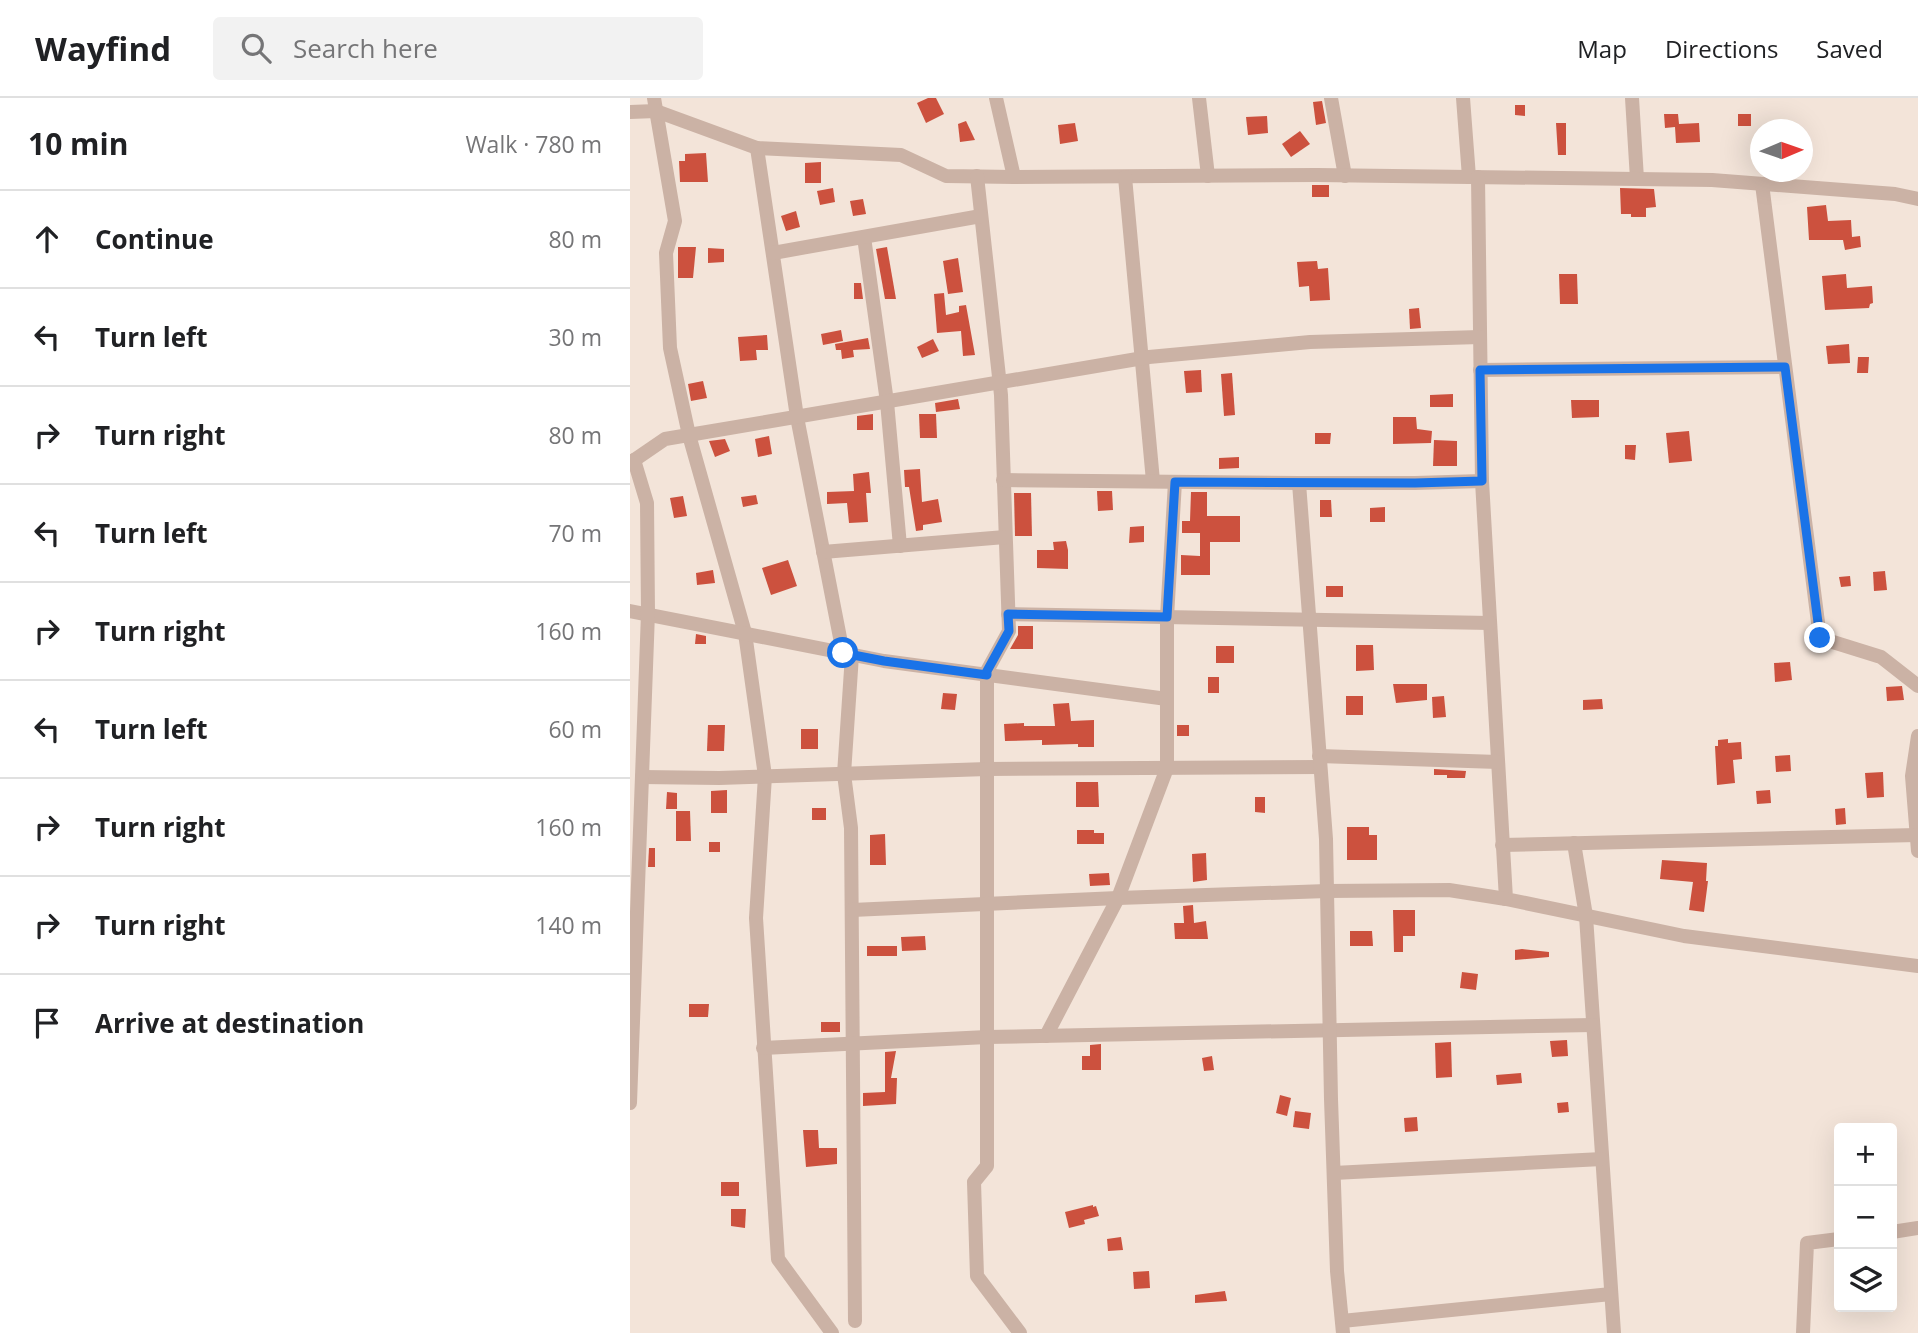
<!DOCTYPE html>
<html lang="en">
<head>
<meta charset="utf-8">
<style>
	:root { --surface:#fff; --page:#f2f2f2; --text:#202124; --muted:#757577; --line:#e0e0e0 }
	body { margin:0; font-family:"Open Sans",sans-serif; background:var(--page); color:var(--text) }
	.controls { position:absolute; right:21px; bottom:21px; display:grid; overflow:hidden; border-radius:7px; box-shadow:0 7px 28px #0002 }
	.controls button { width:63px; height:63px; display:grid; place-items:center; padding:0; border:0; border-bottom:2px solid var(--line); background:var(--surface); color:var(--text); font:35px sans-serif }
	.compass { position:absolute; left:1120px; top:21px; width:63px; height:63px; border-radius:50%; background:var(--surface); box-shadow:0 7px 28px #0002; rotate:88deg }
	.stop { position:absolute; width:21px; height:21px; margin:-16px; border:5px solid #1a73e8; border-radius:50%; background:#fff }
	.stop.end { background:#1a73e8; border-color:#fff; box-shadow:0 2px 7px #0008 }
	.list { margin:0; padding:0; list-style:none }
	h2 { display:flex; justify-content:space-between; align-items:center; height:91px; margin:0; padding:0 28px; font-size:30px }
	h2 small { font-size:23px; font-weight:400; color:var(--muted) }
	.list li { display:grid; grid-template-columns:46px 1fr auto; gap:21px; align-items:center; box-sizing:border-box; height:98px; padding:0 28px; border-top:2px solid var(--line) }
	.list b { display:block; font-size:26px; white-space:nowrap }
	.list em { font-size:23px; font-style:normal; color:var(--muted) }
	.icon { flex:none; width:38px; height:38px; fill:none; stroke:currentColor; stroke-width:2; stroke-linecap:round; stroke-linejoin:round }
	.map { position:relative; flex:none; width:1288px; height:1235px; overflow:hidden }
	header { display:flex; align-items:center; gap:42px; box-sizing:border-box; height:98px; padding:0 35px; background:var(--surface); border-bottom:2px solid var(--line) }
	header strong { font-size:33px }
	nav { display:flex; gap:38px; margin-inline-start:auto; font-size:24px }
	.search { width:490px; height:63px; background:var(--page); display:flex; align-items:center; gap:18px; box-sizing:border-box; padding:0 24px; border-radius:7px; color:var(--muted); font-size:26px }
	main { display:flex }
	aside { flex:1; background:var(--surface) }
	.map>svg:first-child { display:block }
	.building { fill:#cc513e }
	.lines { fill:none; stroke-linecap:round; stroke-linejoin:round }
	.minor { stroke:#cbb2a5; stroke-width:14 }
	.route { stroke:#1a73e8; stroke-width:9 }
</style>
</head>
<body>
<header>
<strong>Wayfind</strong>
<div class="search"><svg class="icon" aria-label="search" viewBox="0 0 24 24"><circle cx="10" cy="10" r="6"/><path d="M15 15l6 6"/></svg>Search here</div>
<nav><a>Map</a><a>Directions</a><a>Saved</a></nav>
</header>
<main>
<aside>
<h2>10 min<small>Walk · 780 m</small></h2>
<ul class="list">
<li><svg class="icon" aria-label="ahead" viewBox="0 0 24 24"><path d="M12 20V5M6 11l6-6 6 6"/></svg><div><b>Continue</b></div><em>80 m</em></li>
<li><svg class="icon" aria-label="left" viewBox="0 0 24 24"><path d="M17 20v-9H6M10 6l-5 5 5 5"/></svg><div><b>Turn left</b></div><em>30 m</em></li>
<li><svg class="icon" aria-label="right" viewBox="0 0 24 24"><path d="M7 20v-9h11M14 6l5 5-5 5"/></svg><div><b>Turn right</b></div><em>80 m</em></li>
<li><svg class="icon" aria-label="left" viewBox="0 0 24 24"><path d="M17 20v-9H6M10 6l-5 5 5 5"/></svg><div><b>Turn left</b></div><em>70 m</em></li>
<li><svg class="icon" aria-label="right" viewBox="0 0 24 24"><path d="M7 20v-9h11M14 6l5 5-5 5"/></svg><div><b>Turn right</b></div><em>160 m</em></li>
<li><svg class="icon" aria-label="left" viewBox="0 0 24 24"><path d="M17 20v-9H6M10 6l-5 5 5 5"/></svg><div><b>Turn left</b></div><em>60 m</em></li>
<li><svg class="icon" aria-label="right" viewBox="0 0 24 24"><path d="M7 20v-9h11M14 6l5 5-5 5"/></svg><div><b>Turn right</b></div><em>160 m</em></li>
<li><svg class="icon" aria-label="right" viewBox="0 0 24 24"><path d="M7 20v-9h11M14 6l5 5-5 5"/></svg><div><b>Turn right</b></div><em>140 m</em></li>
<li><svg class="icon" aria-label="arrive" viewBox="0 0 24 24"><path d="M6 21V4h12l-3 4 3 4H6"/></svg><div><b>Arrive at destination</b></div></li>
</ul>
</aside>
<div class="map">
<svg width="1288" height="1235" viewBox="0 0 1288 1235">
	<rect width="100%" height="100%" fill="#f3e4d9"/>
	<g class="building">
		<polygon points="298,0 306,0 314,16 296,25 287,5"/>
		<polygon points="692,3 696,25 686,27 683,4"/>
		<polygon points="885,7 895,7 895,18 885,17"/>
		<polygon points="1034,16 1048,16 1049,26 1069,25 1070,44 1046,45 1045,29 1035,30"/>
		<rect x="1108" y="16" width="13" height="12"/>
		<polygon points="637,18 638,35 618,37 616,19"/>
		<polygon points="336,23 345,42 330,44 328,26"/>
		<polygon points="445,25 448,43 430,46 428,27"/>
		<polygon points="926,25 936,25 936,57 928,57"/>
		<polygon points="670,33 680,46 661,59 652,46"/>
		<polygon points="76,55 78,84 50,84 49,63 55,63 55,56"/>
		<polygon points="191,64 191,85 175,85 175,65"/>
		<rect x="682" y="87" width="17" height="12"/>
		<polygon points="203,90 205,104 190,107 187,93"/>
		<polygon points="990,90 1024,91 1026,109 1016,110 1016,119 1001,119 1001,116 991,116"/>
		<polygon points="233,101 236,116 223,118 220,103"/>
		<polygon points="1196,107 1198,123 1221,122 1222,139 1230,138 1231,149 1215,152 1213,142 1179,142 1177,109"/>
		<polygon points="166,113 170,129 156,133 151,118"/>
		<polygon points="48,149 66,149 63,180 48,180"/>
		<polygon points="257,149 266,201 255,201 246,151"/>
		<polygon points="78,150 94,151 94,164 78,165"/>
		<polygon points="328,160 333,194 318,196 313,163"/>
		<polygon points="687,163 688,171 698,170 700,202 680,203 679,188 669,189 667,164"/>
		<polygon points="929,176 947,176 948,206 930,206"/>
		<polygon points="1216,176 1217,190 1242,188 1243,205 1240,206 1239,210 1195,212 1192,178"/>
		<polygon points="224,185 231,185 233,201 224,201"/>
		<polygon points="314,195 316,217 329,214 329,208 336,207 345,257 333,258 331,233 307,235 304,196"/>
		<polygon points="789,210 791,230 780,231 779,211"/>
		<polygon points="211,232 213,243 193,247 191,236"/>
		<polygon points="137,237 138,252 126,252 127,262 110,263 108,239"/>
		<polygon points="238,240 240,251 223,252 224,259 212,261 211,252 206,252 205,246"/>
		<polygon points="303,241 309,253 292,260 287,249"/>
		<polygon points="1219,246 1220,265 1198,266 1196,248"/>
		<polygon points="1228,259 1239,259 1238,275 1227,275"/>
		<polygon points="571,272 572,294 556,295 554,273"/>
		<polygon points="602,275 605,317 594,318 591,276"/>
		<polygon points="73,283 77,300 61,303 58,286"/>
		<polygon points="823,296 823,309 800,309 800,297"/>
		<polygon points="328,301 330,311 306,314 305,305"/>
		<polygon points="941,302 969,302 969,319 942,320"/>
		<polygon points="243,316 243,332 227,332 227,318"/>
		<polygon points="289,316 306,316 307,340 290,340"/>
		<polygon points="763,319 786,319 787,331 802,333 801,345 763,346"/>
		<polygon points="1059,333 1062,363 1039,365 1036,335"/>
		<polygon points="685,335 701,335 700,346 685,346"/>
		<polygon points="139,338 142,356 128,359 125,341"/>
		<polygon points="95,341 100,353 85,359 79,343"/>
		<polygon points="804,342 827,343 827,368 803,368"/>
		<polygon points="995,347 1006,347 1005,362 995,361"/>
		<polygon points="609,359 609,370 589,371 589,360"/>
		<polygon points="290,371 292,404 308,401 312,424 293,427 293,432 286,433 279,389 275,389 274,372"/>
		<polygon points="239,374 241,395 236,395 238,424 219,425 217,405 197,406 197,394 224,393 223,376"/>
		<polygon points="467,393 482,393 483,412 468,413"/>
		<polygon points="561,394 577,394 577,418 610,418 610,444 580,444 580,477 551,477 551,457 570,458 570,435 552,435 552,423 560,423"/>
		<polygon points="384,395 401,395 402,438 385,438"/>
		<polygon points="126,397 128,406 113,409 111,399"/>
		<polygon points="53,398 57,418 44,420 40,400"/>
		<polygon points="690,402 701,402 702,419 690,419"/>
		<polygon points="755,409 755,424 740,424 740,410"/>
		<polygon points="514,428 514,444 499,445 500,429"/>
		<polygon points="436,443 438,452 438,471 407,470 407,452 424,452 423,444"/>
		<polygon points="158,462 167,488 141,497 132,470"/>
		<polygon points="83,472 85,485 67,487 66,475"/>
		<polygon points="1255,473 1257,492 1244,493 1243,474"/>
		<polygon points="1220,478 1221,488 1211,489 1209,479"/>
		<rect x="696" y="488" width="17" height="11"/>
		<polygon points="388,528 403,528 403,551 380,551 388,537"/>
		<polygon points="66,536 76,538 76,546 65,546"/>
		<polygon points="726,547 743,547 744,572 726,573"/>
		<rect x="586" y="548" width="18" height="17"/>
		<polygon points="1160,564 1162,582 1145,584 1144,565"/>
		<rect x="578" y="579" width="11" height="16"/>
		<polygon points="763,586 797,586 797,602 766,605"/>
		<polygon points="1272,588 1274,602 1257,603 1256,589"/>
		<polygon points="313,595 327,596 325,612 311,611"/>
		<rect x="716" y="598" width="17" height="19"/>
		<polygon points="814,598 816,619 803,620 802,599"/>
		<polygon points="972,601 973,611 953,612 953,602"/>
		<polygon points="439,605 441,623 464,622 464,649 448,649 448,646 412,647 412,642 375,643 374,626 394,625 394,628 425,628 423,606"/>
		<polygon points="78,627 95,627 94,653 77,653"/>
		<rect x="547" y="627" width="12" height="11"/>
		<rect x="171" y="631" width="17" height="20"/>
		<polygon points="1098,641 1098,645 1111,644 1112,661 1103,662 1105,685 1087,687 1085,648 1088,648 1088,642"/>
		<polygon points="1160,657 1161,673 1146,674 1145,658"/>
		<polygon points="804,671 836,673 835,680 817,680 817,677 804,677"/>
		<polygon points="1253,674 1254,699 1237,700 1235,675"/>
		<polygon points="446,684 468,684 469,709 446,709"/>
		<polygon points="97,692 97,715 81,715 81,693"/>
		<polygon points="1140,692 1141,705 1127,706 1126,693"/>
		<polygon points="37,694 47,695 47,711 36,711"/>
		<polygon points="625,699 635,699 635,715 625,714"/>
		<rect x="182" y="710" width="14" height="12"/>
		<polygon points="1215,710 1216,726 1206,727 1205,711"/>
		<polygon points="46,713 60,713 61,743 46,743"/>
		<polygon points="717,729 739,729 739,737 747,737 747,762 717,762"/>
		<polygon points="447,732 464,732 464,735 474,735 474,746 447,746"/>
		<polygon points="255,736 256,767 240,767 240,737"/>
		<rect x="79" y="744" width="11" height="10"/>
		<polygon points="19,750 25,750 25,769 18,769"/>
		<polygon points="576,755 577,782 563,784 562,756"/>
		<polygon points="1032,762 1077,765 1076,783 1078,783 1074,814 1059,812 1063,784 1030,781"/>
		<polygon points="479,775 480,787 460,788 459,776"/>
		<polygon points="563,807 564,825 576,823 578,841 545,841 544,825 554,825 553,808"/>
		<polygon points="763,812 785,812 785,838 773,838 773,854 764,854"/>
		<polygon points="720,833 742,833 743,848 720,848"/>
		<polygon points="295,838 296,852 272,853 271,839"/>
		<rect x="237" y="848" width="30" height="10"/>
		<polygon points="892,851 919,854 919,859 885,862 885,852"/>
		<polygon points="832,874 848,876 846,892 830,890"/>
		<polygon points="59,906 79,906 78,919 59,919"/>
		<rect x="191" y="924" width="19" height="10"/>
		<polygon points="937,942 938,958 922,959 920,943"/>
		<polygon points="821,944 822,979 806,980 805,945"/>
		<polygon points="471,946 471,972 452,972 452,958 460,958 460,947"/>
		<polygon points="266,953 261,980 267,980 266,1006 233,1008 233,995 255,994 255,954"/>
		<polygon points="582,958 584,972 574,973 572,960"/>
		<polygon points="891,975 892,985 867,987 866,977"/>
		<polygon points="650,997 661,1000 657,1018 646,1015"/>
		<polygon points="938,1004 939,1014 928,1015 927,1005"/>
		<polygon points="665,1013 681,1015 679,1031 663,1029"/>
		<polygon points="787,1019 788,1033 775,1034 774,1020"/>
		<polygon points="173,1032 188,1032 189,1050 207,1050 207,1066 176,1069"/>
		<rect x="91" y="1084" width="18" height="14"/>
		<polygon points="463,1107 463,1109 466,1108 469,1118 454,1122 455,1126 439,1130 435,1114"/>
		<polygon points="101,1111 116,1111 115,1130 101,1128"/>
		<polygon points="491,1139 493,1152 478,1153 477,1141"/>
		<polygon points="519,1173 520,1190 504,1191 503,1174"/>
		<polygon points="595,1193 597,1203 565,1205 565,1197"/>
	</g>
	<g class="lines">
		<g class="minor">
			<polyline points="24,0 45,123 36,155 40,250 59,337 115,535 135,678 126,820 148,1161 202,1235"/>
			<polyline points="366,0 384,79"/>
			<polyline points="569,0 578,78"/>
			<polyline points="701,0 715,78"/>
			<polyline points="833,0 839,79"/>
			<polyline points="1002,0 1007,81"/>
			<polyline points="0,14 26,13 127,50 271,57 316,78 384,79 687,77 1082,82 1265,96 1288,101"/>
			<polyline points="127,50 167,319 213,555"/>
			<polyline points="347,78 371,297 379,533 357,573 357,1068 344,1084 347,1178 390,1235"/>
			<polyline points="495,79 523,383"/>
			<polyline points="848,79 852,383 876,801 1054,838 1288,868"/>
			<polyline points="1132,86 1190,540 1251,559 1288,588"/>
			<polyline points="234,139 257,304 270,448"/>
			<polyline points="143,155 351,118"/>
			<polyline points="850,272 1155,269"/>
			<polyline points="0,365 35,341 519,259 680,244 850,239"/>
			<polyline points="373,382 669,385"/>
			<polyline points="193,454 375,439"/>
			<polyline points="0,513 254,563 537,601"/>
			<polyline points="378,516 860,525"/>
			<polyline points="222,557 214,676 221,730 225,1223"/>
			<polyline points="1288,638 1282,678 1288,753"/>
			<polyline points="689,658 868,664"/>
			<polyline points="12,679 89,680 357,671 690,669"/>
			<polyline points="944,745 956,818 984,1235"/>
			<polyline points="872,747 1287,737"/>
			<polyline points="222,812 488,800 697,793 819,792 876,801"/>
			<polyline points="416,938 488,800 537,670 537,519 545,384"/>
			<polyline points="133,950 357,939 963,927"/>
			<polyline points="0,1005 18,515 17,405 4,362"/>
			<polyline points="704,1075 972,1061"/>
			<polyline points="1262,1134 1288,1130"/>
			<polyline points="712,1223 981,1196"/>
			<polyline points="713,1235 707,1173 701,1001 696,741 669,385 785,385 852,383"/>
			<polyline points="1173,1235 1177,1145 1209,1141"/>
		</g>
	</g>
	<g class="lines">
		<polyline class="route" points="213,555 254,563 357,577 357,573 379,533 378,516 537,519 545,384 785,385 852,383 850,272 1155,269 1190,540"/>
	</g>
</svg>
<div class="controls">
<button>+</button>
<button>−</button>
<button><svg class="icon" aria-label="layers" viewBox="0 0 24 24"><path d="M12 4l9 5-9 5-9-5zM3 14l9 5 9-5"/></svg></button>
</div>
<svg class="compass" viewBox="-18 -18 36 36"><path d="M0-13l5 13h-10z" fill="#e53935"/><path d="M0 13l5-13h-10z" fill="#757577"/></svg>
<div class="stop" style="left:213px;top:555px"></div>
<div class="stop end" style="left:1190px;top:540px"></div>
</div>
</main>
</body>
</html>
